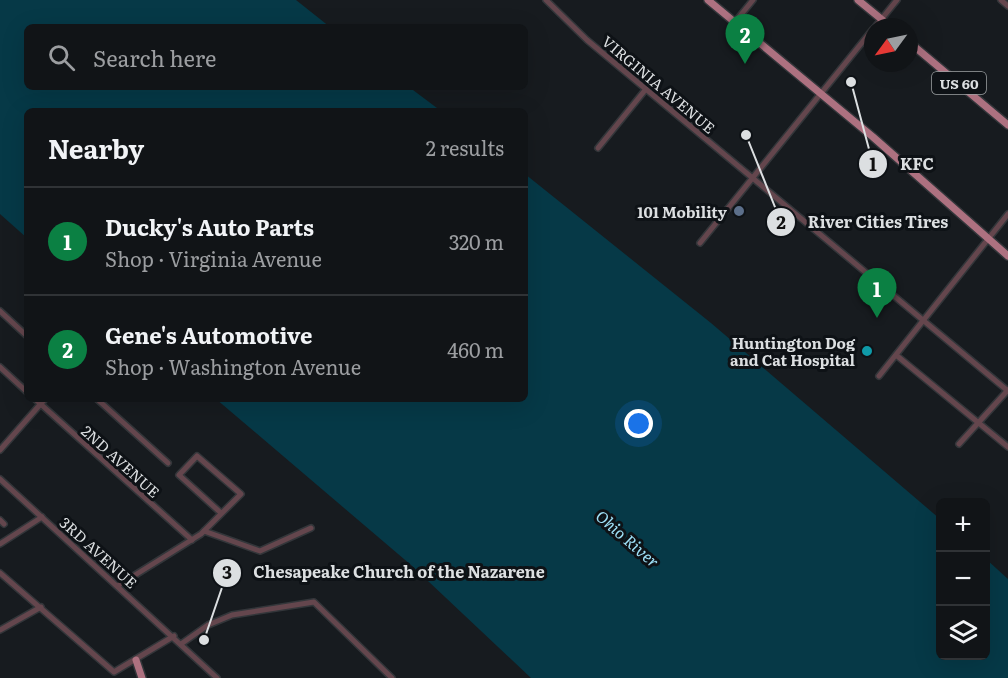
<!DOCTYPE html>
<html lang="en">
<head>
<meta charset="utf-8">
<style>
	:root { --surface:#111417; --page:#1e2124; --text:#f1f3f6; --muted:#9c9ea1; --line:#303336; --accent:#0b8043 }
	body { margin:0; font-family:Literata,serif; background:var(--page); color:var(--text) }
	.controls { position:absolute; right:18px; bottom:18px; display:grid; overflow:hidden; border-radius:9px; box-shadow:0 6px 24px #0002 }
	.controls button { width:54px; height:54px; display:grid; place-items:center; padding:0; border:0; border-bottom:2px solid var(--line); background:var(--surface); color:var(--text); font:30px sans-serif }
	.compass { position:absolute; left:864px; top:18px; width:54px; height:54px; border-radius:50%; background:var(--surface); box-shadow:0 6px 24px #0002; rotate:237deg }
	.you { position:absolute; left:639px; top:424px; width:21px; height:21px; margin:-15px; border:4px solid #fff; border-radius:50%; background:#1a73e8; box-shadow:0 0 0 9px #1a73e833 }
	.badge { display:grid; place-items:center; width:39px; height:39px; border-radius:50%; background:var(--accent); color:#fff; font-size:20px; font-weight:700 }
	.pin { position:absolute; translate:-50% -50px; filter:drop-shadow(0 2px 3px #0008) }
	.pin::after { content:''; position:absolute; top:32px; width:21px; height:18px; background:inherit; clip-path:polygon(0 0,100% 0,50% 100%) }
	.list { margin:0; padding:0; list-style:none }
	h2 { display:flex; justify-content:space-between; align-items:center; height:78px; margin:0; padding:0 24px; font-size:26px }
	h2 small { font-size:20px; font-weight:400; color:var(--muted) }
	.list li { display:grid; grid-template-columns:39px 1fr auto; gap:18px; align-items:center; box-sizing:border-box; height:108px; padding:0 24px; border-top:2px solid var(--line) }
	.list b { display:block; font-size:22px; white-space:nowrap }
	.list p { margin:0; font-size:20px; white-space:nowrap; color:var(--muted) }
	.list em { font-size:20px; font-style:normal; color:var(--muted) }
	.icon { flex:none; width:33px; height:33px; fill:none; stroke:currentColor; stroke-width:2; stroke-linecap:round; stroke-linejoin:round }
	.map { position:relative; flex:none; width:1008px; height:678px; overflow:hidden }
	.search { position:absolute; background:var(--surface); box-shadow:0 6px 24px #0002; left:24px; top:24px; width:504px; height:66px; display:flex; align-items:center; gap:15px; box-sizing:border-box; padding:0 21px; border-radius:9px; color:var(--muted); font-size:22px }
	.panel { position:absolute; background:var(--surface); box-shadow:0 6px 24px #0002; left:24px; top:108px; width:504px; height:294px; border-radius:9px }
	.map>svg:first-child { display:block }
	.water { fill:#063947 }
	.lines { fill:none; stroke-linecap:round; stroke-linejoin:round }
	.minor-casing { stroke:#33363a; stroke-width:8 }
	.major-casing { stroke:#33363a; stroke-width:10 }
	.minor { stroke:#64464d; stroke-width:5 }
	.major { stroke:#ad7180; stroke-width:7 }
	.service-dot { fill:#5c6f8a; stroke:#0e1216; stroke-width:2 }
	.culture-dot { fill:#0f9aa8; stroke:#0e1216; stroke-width:2 }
	.labels { text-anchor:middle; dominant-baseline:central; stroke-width:6; stroke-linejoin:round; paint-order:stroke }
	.shield { fill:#0e1216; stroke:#9ea2a4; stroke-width:1.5 }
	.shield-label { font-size:14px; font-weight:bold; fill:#dcdfe1 }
	.street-label { font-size:15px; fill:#dcdfe1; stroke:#0e1216 }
	.poi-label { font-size:15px; font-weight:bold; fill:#dcdfe1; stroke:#0e1216; text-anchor:end }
	.water-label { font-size:16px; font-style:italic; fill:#9ee0f7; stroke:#0e1216 }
	.leader { fill:none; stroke:#dcdfe1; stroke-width:2 }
	.callout-dot { fill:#dcdfe1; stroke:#0e1216; stroke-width:2 }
	.mark-label { font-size:18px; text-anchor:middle; font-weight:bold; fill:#111 }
	.callout-label { font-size:16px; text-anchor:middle; font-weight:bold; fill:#dcdfe1; stroke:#0e1216; stroke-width:6; stroke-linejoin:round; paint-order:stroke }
</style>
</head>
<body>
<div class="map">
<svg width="1008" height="678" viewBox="0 0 1008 678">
	<rect width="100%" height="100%" fill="#171b1f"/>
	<g class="water">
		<polygon points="0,0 296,0 330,27 27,27 27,87 409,87 441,111 27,111 27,238 0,214"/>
		<polygon points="525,174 711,323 940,519 940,656 986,656 986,559 1008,579 1008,678 531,678 411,565 216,399 525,399"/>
	</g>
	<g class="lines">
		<g class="minor-casing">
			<g id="minor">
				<polyline points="546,0 587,40 1008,391"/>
				<polyline points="1001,0 1008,6"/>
				<polyline points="735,22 753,0"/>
				<polyline points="875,27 897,0"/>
				<polyline points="598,148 646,89"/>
				<polyline points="700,243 873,29"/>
				<polyline points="0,311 27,336"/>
				<polyline points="896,355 1008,447"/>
				<polyline points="0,367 27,392"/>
				<polyline points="879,376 1008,214"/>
				<polyline points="35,399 192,540"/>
				<polyline points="97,399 168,463"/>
				<polyline points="959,444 1008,390"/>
				<polyline points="0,450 45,399"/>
				<polyline points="0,479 217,678"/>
				<polyline points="0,520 4,524"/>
				<polyline points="204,531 260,551 311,528"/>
				<polyline points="0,544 42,517"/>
				<polyline points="0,573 114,672 174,636"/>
				<polyline points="119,585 201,534 241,494 197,456 179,475 221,513"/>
				<polyline points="0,630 41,607"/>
				<polyline points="181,644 208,625 232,615 314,602 392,678"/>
			</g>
		</g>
		<g class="major-casing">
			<g id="major">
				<polyline points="708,0 873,137 1008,256"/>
				<polyline points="858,0 891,27"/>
				<polyline points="909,42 1008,125"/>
				<polyline points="136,660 142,678"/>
			</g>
		</g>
		<use href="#minor" class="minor"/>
		<use href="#major" class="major"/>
	</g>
	<circle class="service-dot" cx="739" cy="211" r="6"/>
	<circle class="culture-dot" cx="867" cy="351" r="6"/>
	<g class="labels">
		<rect class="shield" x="932" y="72" width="54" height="22" rx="4.5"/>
		<g class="shield-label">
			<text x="959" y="83">US 60</text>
		</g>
		<g class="street-label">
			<text transform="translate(659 84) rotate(40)">VIRGINIA AVENUE</text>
			<text transform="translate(121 461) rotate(42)">2ND AVENUE</text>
			<text transform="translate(99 552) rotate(42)">3RD AVENUE</text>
		</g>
		<g class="poi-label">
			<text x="727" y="211">101 Mobility</text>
			<text x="855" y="342">Huntington Dog<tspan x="855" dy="17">and Cat Hospital</tspan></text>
		</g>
		<g class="water-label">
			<text transform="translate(628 538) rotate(41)">Ohio River</text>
		</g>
	</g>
	<path class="leader" d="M851 82L873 164M746 135L781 222M204 640L227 573"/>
	<g class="callout-dot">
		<circle cx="851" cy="82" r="6"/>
		<circle cx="746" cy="135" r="6"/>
		<circle cx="204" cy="640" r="6"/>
		<circle cx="873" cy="164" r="15"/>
		<circle cx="781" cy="222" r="15"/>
		<circle cx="227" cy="573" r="15"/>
	</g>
	<g class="mark-label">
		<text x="873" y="171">1</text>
		<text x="781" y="229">2</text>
		<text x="227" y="579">3</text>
	</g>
	<g class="callout-label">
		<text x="917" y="170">KFC</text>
		<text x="878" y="228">River Cities Tires</text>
		<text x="399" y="578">Chesapeake Church of the Nazarene</text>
	</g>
</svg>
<div class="controls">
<button>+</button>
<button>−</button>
<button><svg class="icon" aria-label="layers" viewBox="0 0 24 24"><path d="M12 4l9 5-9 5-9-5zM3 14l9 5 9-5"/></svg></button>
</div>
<svg class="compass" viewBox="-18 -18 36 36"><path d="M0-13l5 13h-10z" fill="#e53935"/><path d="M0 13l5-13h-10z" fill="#9c9ea1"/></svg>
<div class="you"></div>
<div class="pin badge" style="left:877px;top:318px">1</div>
<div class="pin badge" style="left:745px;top:64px">2</div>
<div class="search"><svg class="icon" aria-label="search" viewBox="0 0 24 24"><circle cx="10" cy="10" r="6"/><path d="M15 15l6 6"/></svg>Search here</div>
<section class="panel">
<h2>Nearby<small>2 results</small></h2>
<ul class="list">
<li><span class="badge">1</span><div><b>Ducky's Auto Parts</b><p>Shop · Virginia Avenue</p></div><em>320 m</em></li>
<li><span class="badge">2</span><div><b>Gene's Automotive</b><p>Shop · Washington Avenue</p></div><em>460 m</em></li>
</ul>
</section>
</div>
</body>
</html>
